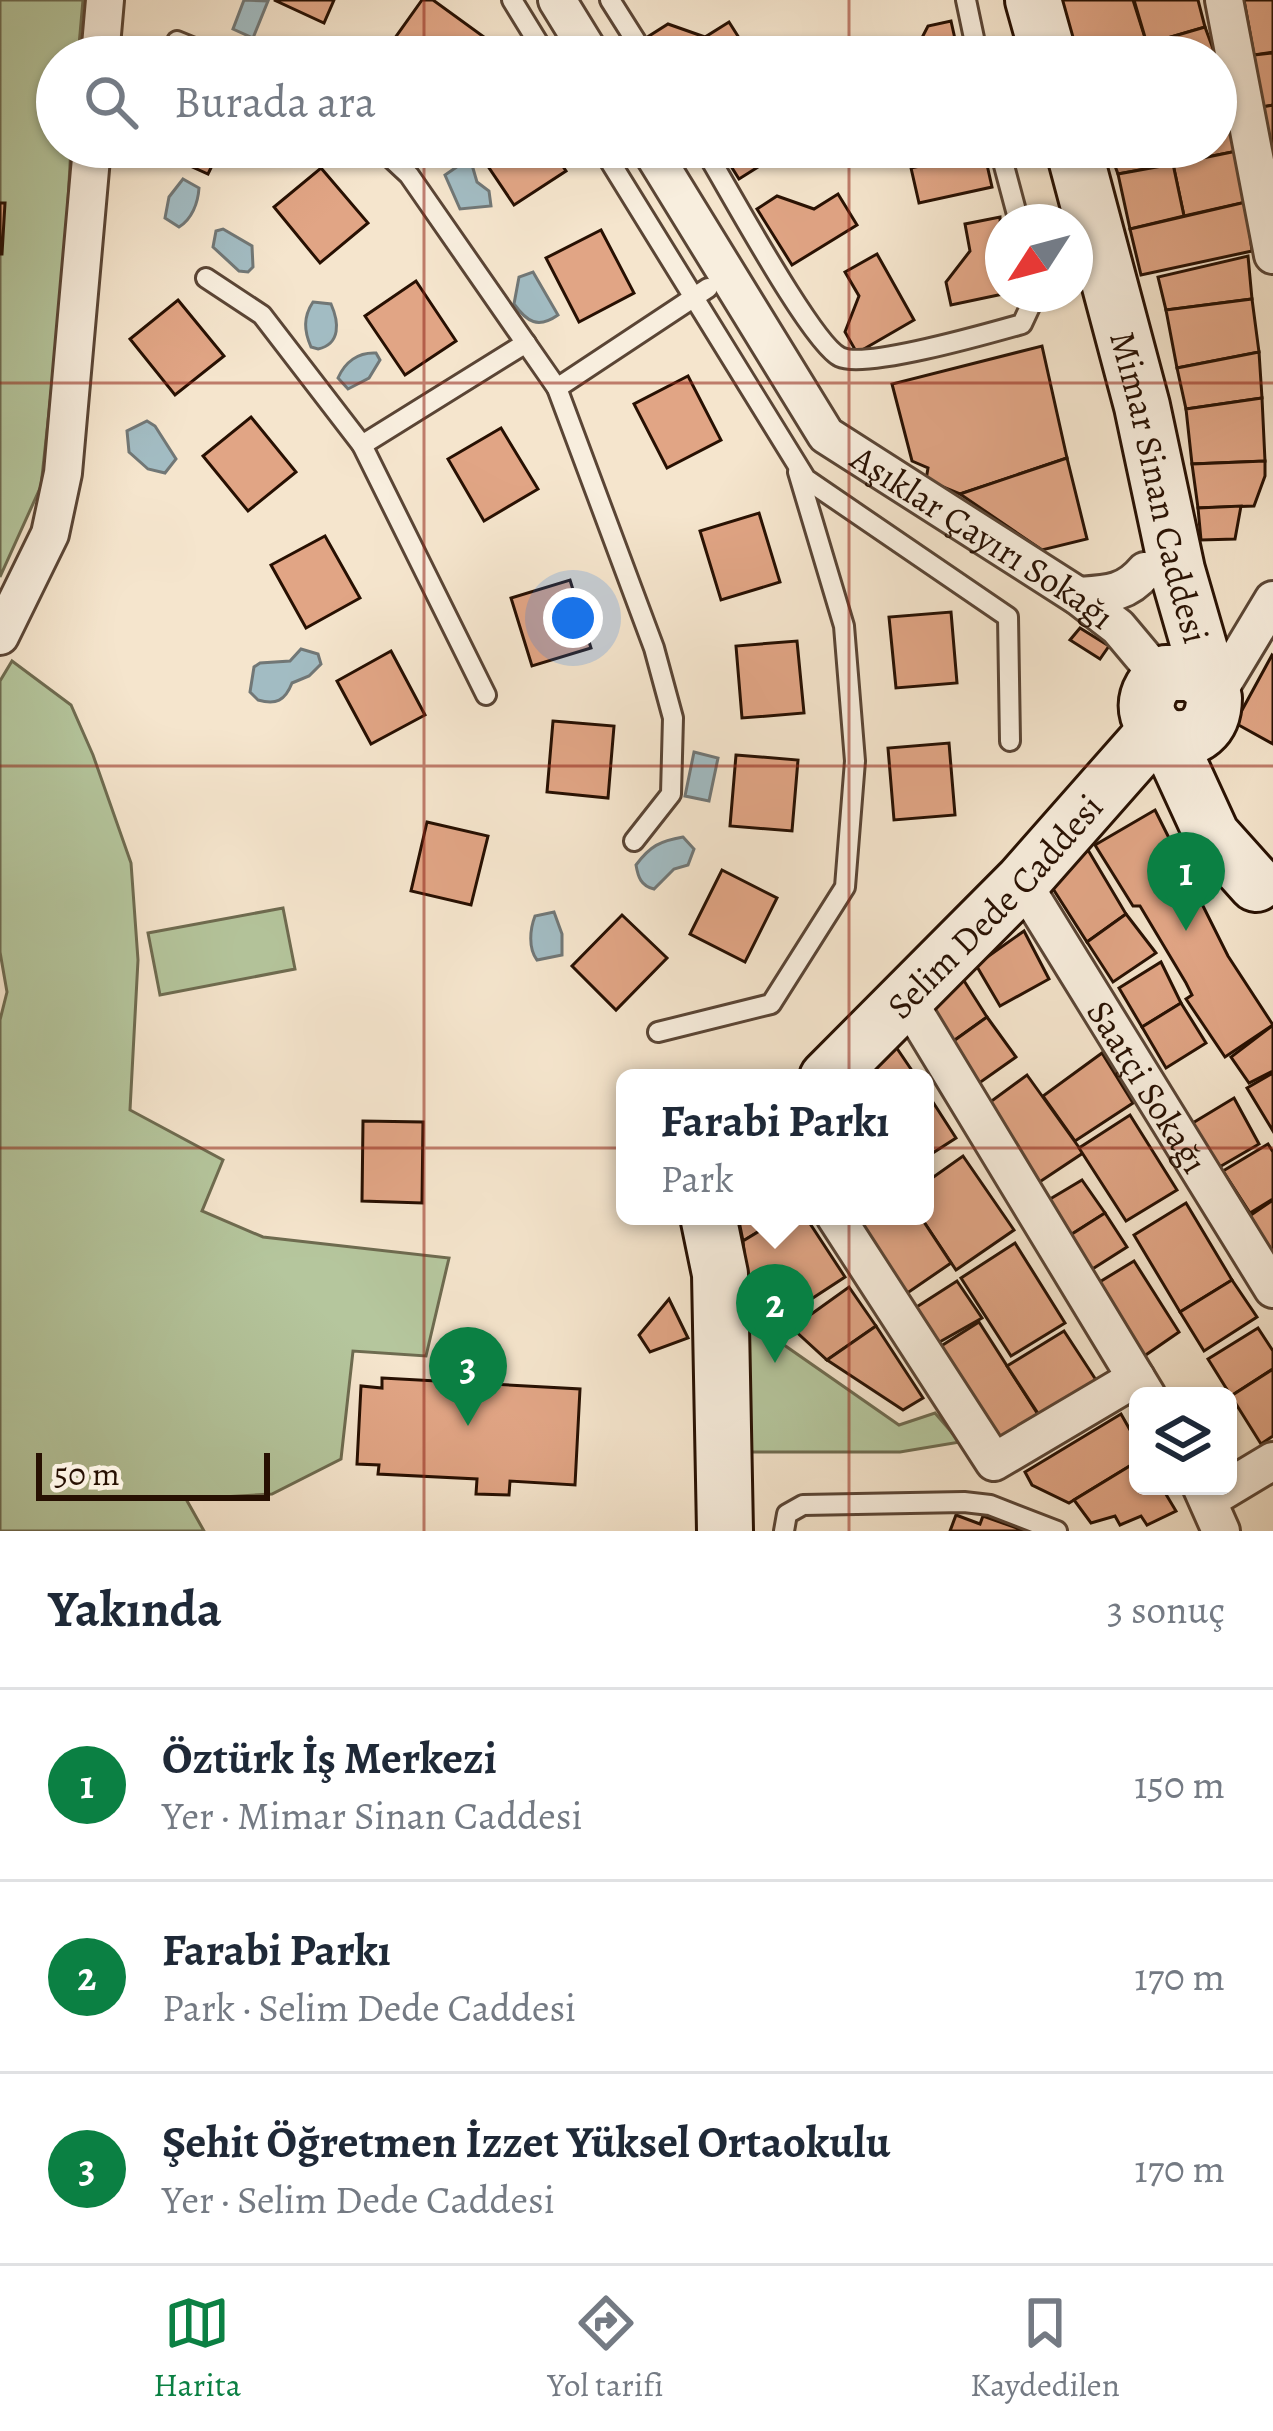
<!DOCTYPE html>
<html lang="tr">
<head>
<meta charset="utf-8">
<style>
	:root { --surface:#fff; --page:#f2f2f3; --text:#1f2937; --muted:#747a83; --line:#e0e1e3; --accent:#0b8043 }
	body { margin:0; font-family:Alegreya,serif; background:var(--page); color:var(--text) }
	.controls { position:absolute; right:36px; bottom:36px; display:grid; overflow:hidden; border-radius:18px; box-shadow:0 3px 9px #0004 }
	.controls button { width:108px; height:108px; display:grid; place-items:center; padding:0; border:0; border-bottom:3px solid var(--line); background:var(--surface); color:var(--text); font:60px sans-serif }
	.compass { position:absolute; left:985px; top:204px; width:108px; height:108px; border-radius:50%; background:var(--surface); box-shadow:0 3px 9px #0004; rotate:234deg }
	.scale { position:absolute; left:36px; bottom:30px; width:234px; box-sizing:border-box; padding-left:12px; border:6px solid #271002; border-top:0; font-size:33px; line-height:42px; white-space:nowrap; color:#271002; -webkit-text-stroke:9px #f8eede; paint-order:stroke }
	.you { position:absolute; left:573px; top:618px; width:42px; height:42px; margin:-30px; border:9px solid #fff; border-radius:50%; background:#1a73e8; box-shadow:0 0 0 18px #1a73e833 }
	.badge { display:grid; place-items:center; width:78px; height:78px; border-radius:50%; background:var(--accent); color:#fff; font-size:39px; font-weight:700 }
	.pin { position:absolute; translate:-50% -99px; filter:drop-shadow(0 3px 6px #0008) }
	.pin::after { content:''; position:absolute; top:63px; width:42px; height:36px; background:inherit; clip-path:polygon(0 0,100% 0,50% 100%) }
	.popup { position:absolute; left:616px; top:1069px; width:318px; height:156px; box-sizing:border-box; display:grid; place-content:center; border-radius:18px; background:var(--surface); filter:drop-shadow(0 3px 9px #0005); font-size:39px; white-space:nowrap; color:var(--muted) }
	.popup b { font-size:45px; color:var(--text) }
	.popup::after { content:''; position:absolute; left:50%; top:100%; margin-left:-24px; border:24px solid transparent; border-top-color:var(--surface) }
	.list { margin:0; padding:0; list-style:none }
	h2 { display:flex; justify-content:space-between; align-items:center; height:156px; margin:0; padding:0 48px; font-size:51px }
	h2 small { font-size:39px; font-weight:400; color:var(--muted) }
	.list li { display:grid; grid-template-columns:78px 1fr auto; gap:36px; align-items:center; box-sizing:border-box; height:192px; padding:0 48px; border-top:3px solid var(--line) }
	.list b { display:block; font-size:45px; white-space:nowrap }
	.list p { margin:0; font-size:39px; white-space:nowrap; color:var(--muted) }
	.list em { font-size:39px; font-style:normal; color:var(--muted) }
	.icon { flex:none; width:66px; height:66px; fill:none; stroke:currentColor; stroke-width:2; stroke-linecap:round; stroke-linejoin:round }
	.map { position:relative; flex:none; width:1273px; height:1531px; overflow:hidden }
	.search { position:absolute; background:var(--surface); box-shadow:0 3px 9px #0004; left:36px; right:36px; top:36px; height:132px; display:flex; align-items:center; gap:30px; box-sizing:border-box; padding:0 42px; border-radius:66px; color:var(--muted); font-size:45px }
	.sheet { height:732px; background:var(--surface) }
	nav { display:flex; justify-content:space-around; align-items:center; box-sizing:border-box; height:168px; border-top:3px solid var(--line); background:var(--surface); font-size:33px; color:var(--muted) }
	nav a { display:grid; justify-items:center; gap:6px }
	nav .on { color:var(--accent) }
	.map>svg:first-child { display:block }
	.green { fill:#b5c69d; stroke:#6e6b50; stroke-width:3 }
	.water { fill:#a2bcc3; stroke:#717776; stroke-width:3 }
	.building { fill:#e1a585; stroke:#271002; stroke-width:3 }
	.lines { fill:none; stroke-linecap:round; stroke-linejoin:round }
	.lane-casing { stroke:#5a4535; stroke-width:24 }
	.street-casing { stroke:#5a4535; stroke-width:42 }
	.secondary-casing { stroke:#271002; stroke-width:60 }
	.lane { stroke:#f8eede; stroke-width:18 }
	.street { stroke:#f8eede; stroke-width:36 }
	.secondary { stroke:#f8eede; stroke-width:54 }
	.grid { fill:none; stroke:#8f2418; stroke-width:3; stroke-opacity:0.55 }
	.labels { text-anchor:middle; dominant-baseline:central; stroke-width:10; stroke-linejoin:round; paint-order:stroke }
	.street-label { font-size:36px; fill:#271002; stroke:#f8eede }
</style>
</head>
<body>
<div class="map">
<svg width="1273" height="1531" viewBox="0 0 1273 1531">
	<rect width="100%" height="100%" fill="#f5e5cd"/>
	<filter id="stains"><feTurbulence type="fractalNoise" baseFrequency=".00167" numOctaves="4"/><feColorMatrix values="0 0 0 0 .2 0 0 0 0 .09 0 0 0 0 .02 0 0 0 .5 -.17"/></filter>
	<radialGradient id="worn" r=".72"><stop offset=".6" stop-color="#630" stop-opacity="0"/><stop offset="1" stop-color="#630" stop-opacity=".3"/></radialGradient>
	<g class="green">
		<polygon points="0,0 83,0 78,57 57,57 57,147 71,147 64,274 41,486 0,577"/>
		<polygon points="12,661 71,705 93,755 131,863 138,960 130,1110 223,1160 202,1211 263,1237 449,1258 426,1356 353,1351 341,1459 272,1494 186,1499 204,1531 0,1531 0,1020 7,992 0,952 0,681"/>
		<polygon points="283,908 295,969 160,995 148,933"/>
		<polygon points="738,1313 899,1425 935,1413 960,1442 900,1452 744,1452"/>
	</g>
	<g class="water">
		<polygon points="244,0 268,1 253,38 233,29"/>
		<polygon points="464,162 472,165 477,182 489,191 491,206 460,209 445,175"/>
		<path d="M183,179L199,188C198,203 192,219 179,227L165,218L169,197Z"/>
		<polygon points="223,229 252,246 253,267 248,272 239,271 213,247 216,231"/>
		<path d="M533,272L558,315C538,329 527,322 514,304L519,277Z"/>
		<path d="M313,302L331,304C339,322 341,344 318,349L311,347C304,331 303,317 313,302Z"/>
		<path d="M376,353L380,360L369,378L348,389L338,378C345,362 358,352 376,353Z"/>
		<polygon points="147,421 155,426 176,459 165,473 148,469 129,452 127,431"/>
		<path d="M301,649L318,654L321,664L309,676L292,683C285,701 276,705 258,700L250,692L254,667L260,663L290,661Z"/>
		<polygon points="694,752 718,758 709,801 685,796"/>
		<path d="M683,837L694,849L688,865L674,869L654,889C641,886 638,877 636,865C650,846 660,841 683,837Z"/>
		<path d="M554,912L562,934V955L537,960C528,948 530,929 535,916Z"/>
	</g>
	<g class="building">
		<polygon points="274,0 334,0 324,23"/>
		<polygon points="422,0 433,0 484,37 469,57 407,57 390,45"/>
		<polygon points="1061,0 1133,0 1147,44 1073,51"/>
		<polygon points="1134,0 1198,0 1205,27 1147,44"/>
		<polygon points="1244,0 1273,0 1273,52 1254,55"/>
		<polygon points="951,21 959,57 912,57 928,26"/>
		<polygon points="729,22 748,52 741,57 662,57 649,36 668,24 705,37"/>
		<polygon points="1205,27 1216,57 1075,57 1073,51 1147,44"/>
		<polygon points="1273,53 1273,105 1262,107 1254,55"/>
		<polygon points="1226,66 1237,151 1173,164 1170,147 1216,147 1216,68"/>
		<polygon points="1273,105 1273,170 1262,107"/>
		<polygon points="148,147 221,147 208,174"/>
		<polygon points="475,147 550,147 566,171 514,205"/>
		<polygon points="719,147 790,147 739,179"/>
		<polygon points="945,147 983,147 992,187 919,203 911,168 938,162"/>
		<polygon points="1108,147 1170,147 1173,164 1118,174"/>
		<polygon points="1237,151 1246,202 1184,216 1173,164"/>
		<polygon points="1173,164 1184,216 1130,229 1118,174"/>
		<polygon points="321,168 368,223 320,263 274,207"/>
		<polygon points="838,194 857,225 792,265 757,209 777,196 814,209"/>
		<polygon points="1246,202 1252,251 1141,275 1130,229"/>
		<polygon points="0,203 5,203 2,254 0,254"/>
		<polygon points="1000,217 1003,294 951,305 946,282 970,251 965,224"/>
		<polygon points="601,230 634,293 579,322 546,258"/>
		<polygon points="877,254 914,320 857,353 845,332 859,296 845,272"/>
		<polygon points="1248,256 1252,299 1166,310 1158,277"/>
		<polygon points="416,281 456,341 405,375 365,316"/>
		<polygon points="1252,299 1259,352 1177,368 1166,310"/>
		<polygon points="178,300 224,356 175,395 130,339"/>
		<polygon points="1042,346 1067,458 960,494 926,480 928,468 912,461 892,384"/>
		<polygon points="1259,352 1262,398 1186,409 1177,368"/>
		<polygon points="688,376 721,440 667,468 634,404"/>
		<polygon points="1262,398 1265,461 1192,464 1186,409"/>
		<polygon points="251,417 296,472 248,511 203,456"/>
		<polygon points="501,428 538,489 484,521 448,459"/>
		<polygon points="1067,458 1087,539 1042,550 960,494"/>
		<polygon points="1265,461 1265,476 1254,506 1198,508 1192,464"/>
		<polygon points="1241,506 1235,539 1201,540 1198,508"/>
		<polygon points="759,513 780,582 721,600 700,531"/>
		<polygon points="325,536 360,598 306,628 271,565"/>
		<polygon points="570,580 591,648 532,666 511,598"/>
		<polygon points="951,612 957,683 896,688 889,617"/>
		<polygon points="1080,628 1109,646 1100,659 1070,640"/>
		<polygon points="797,641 804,713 742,718 736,646"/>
		<polygon points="391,651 425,715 371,744 337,681"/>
		<polygon points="1272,655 1273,656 1273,744 1235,723"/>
		<polygon points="553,721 614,726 608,798 547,792"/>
		<polygon points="949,743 955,815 894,820 888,748"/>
		<polygon points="736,755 798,760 792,831 730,826"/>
		<polygon points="1155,810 1228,956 1273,1025 1225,1057 1186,999 1192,995 1186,983 1140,906 1133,906 1095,845"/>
		<polygon points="427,822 488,836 471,905 411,891"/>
		<polygon points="1088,850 1126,914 1087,942 1050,884"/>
		<polygon points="722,870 777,898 745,962 690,934"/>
		<polygon points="1126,914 1156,953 1113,982 1087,942"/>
		<polygon points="622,915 667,958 616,1010 572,966"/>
		<polygon points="1024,931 1049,979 1000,1006 976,965"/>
		<polygon points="1161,962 1181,1003 1142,1027 1119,988"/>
		<polygon points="961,976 987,1017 948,1045 922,1007"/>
		<polygon points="1181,1003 1206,1043 1166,1068 1142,1027"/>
		<polygon points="987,1017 1016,1057 975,1086 948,1045"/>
		<polygon points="1273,1025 1273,1071 1249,1083 1231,1057"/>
		<polygon points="894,1044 917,1078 852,1078"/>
		<polygon points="1102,1053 1133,1103 1075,1141 1043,1096"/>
		<polygon points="1273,1073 1273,1131 1247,1088"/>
		<polygon points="1027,1075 1083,1153 1035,1185 982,1108"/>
		<polygon points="929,1096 956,1138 925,1158 925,1098"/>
		<polygon points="1234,1098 1259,1144 1216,1169 1191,1124"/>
		<polygon points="1130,1115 1177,1190 1126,1221 1079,1148"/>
		<polygon points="363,1121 423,1122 422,1203 362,1201"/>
		<polygon points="1268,1144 1273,1152 1273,1199 1250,1213 1223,1171"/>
		<polygon points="963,1156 1014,1230 956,1270 920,1216 925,1216 925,1183"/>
		<polygon points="1082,1180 1105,1213 1061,1241 1040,1205"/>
		<polygon points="1273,1200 1273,1252 1248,1217"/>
		<polygon points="1186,1203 1232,1280 1180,1312 1134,1235"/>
		<polygon points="1105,1213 1127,1247 1083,1275 1061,1241"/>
		<polygon points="738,1216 784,1216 743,1241"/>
		<polygon points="784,1216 805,1216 845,1277 773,1324 750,1312 743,1241"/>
		<polygon points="860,1216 920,1216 951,1263 903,1296 854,1220"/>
		<polygon points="1015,1243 1065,1323 1011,1356 961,1278"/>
		<polygon points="1134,1261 1179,1332 1137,1361 1093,1286"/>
		<polygon points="1232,1280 1257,1317 1204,1351 1180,1312"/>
		<polygon points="957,1281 982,1318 936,1344 915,1308"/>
		<polygon points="849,1287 876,1326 827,1360 792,1328"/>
		<polygon points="669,1299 688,1338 650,1352 639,1335"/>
		<polygon points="979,1322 1039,1416 996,1444 938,1348"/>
		<polygon points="876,1326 923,1398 903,1410 827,1360"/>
		<polygon points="1258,1328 1273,1351 1273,1369 1231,1396 1208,1359"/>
		<polygon points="1064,1331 1098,1383 1043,1421 1007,1366"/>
		<polygon points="1273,1369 1273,1436 1261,1444 1231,1396"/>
		<polygon points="382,1378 580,1389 575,1485 510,1481 509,1495 476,1494 477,1479 378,1474 379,1465 357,1464 361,1386 382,1388"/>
		<polygon points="1121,1414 1138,1444 1138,1461 1069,1503 1032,1485 1025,1472"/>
		<polygon points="1138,1461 1138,1486 1161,1486 1176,1511 1147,1525 1141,1516 1120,1525 1115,1516 1091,1523 1074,1500"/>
		<polygon points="956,1515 980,1524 983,1516 1025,1531 950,1531"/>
	</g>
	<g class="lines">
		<g class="lane-casing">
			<g id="lane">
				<polyline points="512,0 547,57"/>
				<polyline points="610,0 646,57"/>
				<polyline points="966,0 978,57"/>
				<polyline points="177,41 216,57"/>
				<polyline points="379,147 409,175 557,388 708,288"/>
				<polyline points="601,147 806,479 1008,617 1010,741"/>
				<path d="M703,147C726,184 811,343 840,357C865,369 990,333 1022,324L1036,294"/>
				<polyline points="999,147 1019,222"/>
				<polyline points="206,278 262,315 362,445 526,343"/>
				<polyline points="557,388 654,648 673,718 671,794 634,841"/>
				<polyline points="362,445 486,695"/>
				<polyline points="658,1032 771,1004 845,887 855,761 844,626 798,472"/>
				<polyline points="784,1531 787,1514 803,1505 964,1502 990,1505 1057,1531"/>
			</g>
		</g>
		<g class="street-casing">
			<g id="street">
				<polyline points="557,0 592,57"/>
				<polyline points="1224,0 1273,255"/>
				<polyline points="100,57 105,0"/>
				<path id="s1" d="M649,147L826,435L1078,596L1118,627L1160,677"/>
				<path d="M1078,596C1107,594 1126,594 1145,571"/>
				<polyline points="0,636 50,534 63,473 92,147"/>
				<polyline points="1214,698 1273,600"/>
				<path id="s2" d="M1022,882L1273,1289"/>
				<polyline points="906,998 1147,1396"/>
				<polyline points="835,1216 994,1462 1136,1378"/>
				<polyline points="1201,1486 1221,1531"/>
				<polyline points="1208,1500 1273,1461"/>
			</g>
		</g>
		<g class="secondary-casing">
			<g id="secondary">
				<polyline points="1033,0 1049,57"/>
				<path id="s3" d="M1073,147L1142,406L1177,570L1214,698C1214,727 1196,743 1167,737"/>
				<path d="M1209,685L1193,673H1166C1141,691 1139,720 1167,737L1212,835L1256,884"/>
				<path id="s4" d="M827,1078L1022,882L1156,730"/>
				<polyline points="708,1216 720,1274 725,1531"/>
			</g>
		</g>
		<use href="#lane" class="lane"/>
		<use href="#street" class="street"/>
		<use href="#secondary" class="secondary"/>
	</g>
	<path class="grid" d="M424,0V57M849,0V57M424,147V1531M849,147V1531M0,383H1273M0,766H1273M0,1148H1273"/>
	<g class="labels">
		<g class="street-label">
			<text stroke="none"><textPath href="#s3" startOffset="351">Mimar Sinan Caddesi</textPath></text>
			<text stroke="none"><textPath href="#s1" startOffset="525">Aşıklar Çayırı Sokağı</textPath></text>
			<text stroke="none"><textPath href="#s4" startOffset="240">Selim Dede Caddesi</textPath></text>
			<text stroke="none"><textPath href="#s2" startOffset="240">Saatçi Sokağı</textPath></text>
		</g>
	</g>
	<rect width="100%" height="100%" filter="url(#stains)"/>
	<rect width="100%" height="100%" fill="url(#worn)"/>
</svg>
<div class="controls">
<button><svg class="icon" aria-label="layers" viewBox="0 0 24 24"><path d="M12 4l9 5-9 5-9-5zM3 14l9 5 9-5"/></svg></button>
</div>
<svg class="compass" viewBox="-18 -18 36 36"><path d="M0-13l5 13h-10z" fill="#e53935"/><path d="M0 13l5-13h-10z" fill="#747a83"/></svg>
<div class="scale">50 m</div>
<div class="you"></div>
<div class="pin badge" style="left:1186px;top:931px">1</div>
<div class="pin badge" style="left:775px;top:1363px">2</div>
<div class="popup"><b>Farabi Parkı</b>Park</div>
<div class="pin badge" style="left:468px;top:1426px">3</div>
<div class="search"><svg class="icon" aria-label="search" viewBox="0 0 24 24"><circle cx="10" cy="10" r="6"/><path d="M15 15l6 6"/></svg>Burada ara</div>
</div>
<section class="sheet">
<h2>Yakında<small>3 sonuç</small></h2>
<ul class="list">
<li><span class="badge">1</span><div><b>Öztürk İş Merkezi</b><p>Yer · Mimar Sinan Caddesi</p></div><em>150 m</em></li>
<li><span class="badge">2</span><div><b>Farabi Parkı</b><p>Park · Selim Dede Caddesi</p></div><em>170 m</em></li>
<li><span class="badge">3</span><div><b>Şehit Öğretmen İzzet Yüksel Ortaokulu</b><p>Yer · Selim Dede Caddesi</p></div><em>170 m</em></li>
</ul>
</section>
<nav>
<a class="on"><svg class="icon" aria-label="map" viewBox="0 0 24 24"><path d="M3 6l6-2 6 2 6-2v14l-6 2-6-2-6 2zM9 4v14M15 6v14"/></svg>Harita</a>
<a><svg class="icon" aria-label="directions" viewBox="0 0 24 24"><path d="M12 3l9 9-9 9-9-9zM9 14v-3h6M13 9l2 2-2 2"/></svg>Yol tarifi</a>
<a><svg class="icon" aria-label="saved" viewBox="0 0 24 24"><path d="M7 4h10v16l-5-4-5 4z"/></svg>Kaydedilen</a>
</nav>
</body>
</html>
